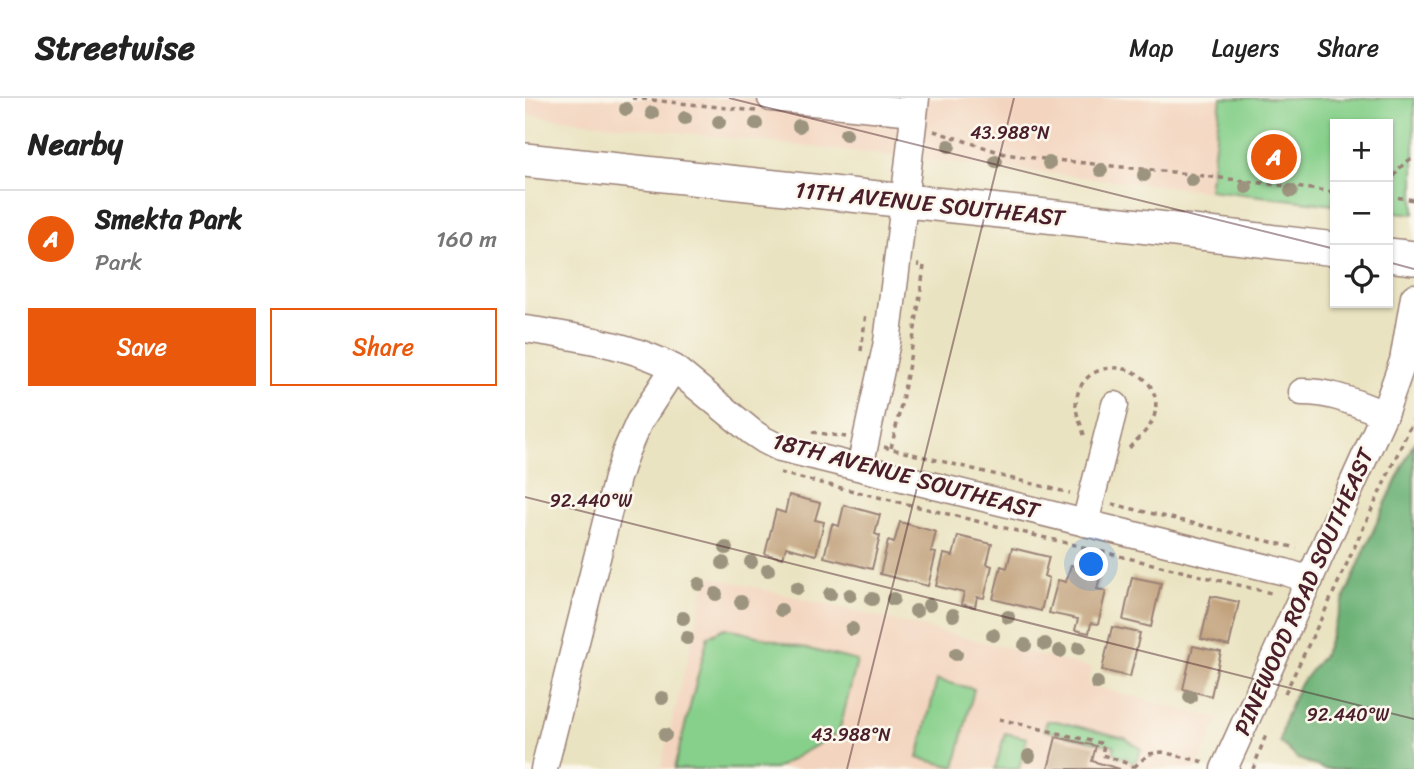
<!DOCTYPE html>
<html lang="en">
<head>
<meta charset="utf-8">
<style>
	:root { --surface:#fff; --page:#f6f6f6; --text:#222; --muted:#767676; --line:#e0e0e0; --accent:#ea580c }
	body { margin:0; font-family:Sriracha,sans-serif; background:var(--page); color:var(--text) }
	.controls { position:absolute; right:21px; top:21px; display:grid; overflow:hidden; border-radius:0px; box-shadow:0 2px 5px #0004 }
	.controls button { width:63px; height:63px; display:grid; place-items:center; padding:0; border:0; border-bottom:2px solid var(--line); background:var(--surface); color:var(--text); font:35px sans-serif }
	.you { position:absolute; left:567px; top:467px; width:24px; height:24px; margin:-18px; border:5px solid #fff; border-radius:50%; background:#1a73e8; box-shadow:0 0 0 10px #1a73e833 }
	.badge { display:grid; place-items:center; width:46px; height:46px; border-radius:50%; background:var(--accent); color:#fff; font-size:23px; font-weight:700 }
	.pin { position:absolute; translate:-50% -50%; border:4px solid #fff; box-shadow:0 2px 7px #0006 }
	.list { margin:0; padding:0; list-style:none }
	h2 { display:flex; justify-content:space-between; align-items:center; height:91px; margin:0; padding:0 28px; font-size:30px }
	h2 small { font-size:23px; font-weight:400; color:var(--muted) }
	.list li { display:grid; grid-template-columns:46px 1fr auto; gap:21px; align-items:center; box-sizing:border-box; height:98px; padding:0 28px; border-top:2px solid var(--line) }
	.list b { display:block; font-size:26px; white-space:nowrap }
	.list p { margin:0; font-size:23px; white-space:nowrap; color:var(--muted) }
	.list em { font-size:23px; font-style:normal; color:var(--muted) }
	.actions { display:flex; gap:14px; padding:21px 28px }
	.actions a { flex:1; padding:16px 0; border:2px solid var(--accent); border-radius:0px; text-align:center; font-size:24px; color:var(--accent) }
	.actions .main { background:var(--accent); color:#fff }
	.icon { flex:none; width:38px; height:38px; fill:none; stroke:currentColor; stroke-width:2; stroke-linecap:round; stroke-linejoin:round }
	.map { position:relative; flex:none; width:889px; height:671px; overflow:hidden }
	header { display:flex; align-items:center; gap:42px; box-sizing:border-box; height:98px; padding:0 35px; background:var(--surface); border-bottom:2px solid var(--line) }
	header strong { font-size:33px }
	nav { display:flex; gap:38px; margin-inline-start:auto; font-size:24px }
	main { display:flex }
	aside { flex:1; background:var(--surface) }
	.map>svg:first-child { display:block }
	.built { fill:#f3d4be }
	.green { fill:#87d08b; stroke:#68785b; stroke-width:2 }
	.forest { fill:#6db277; stroke:#5c6851; stroke-width:2 }
	.building { fill:#c09f78 }
	.lines { fill:none; stroke-linecap:round; stroke-linejoin:round }
	.minor-casing { stroke:#9a8176; stroke-width:29 }
	.major-casing { stroke:#9a8176; stroke-width:36 }
	.path { stroke:#9a8176; stroke-width:3.5; stroke-dasharray:5 5; stroke-linecap:butt }
	.minor { stroke:#fff; stroke-width:26 }
	.major { stroke:#fff; stroke-width:33 }
	.tree { fill:#9c947e }
	.ticks { fill:none; stroke:#4a1f2b; stroke-width:2; stroke-opacity:0.45 }
	.labels { text-anchor:middle; dominant-baseline:central; stroke-width:5; stroke-linejoin:round; paint-order:stroke }
	.street-label { font-size:23px; fill:#4a1f2b; stroke:#fbf7ec }
	.ticks-label { font-size:18px; text-anchor:middle; fill:#4a1f2b; stroke:#fbf7ec; stroke-width:5; stroke-linejoin:round; paint-order:stroke }
</style>
</head>
<body>
<header>
<strong>Streetwise</strong>
<nav><a>Map</a><a>Layers</a><a>Share</a></nav>
</header>
<main>
<aside>
<h2>Nearby<small></small></h2>
<ul class="list">
<li><span class="badge">A</span><div><b>Smekta Park</b><p>Park</p></div><em>160 m</em></li>
</ul>
<div class="actions"><a class="main">Save</a><a>Share</a></div>
</aside>
<div class="map">
<svg width="889" height="671" viewBox="0 0 889 671">
	<rect width="100%" height="100%" fill="#fbf7ec"/>
	<filter id="ink" filterUnits="userSpaceOnUse"><feTurbulence type="fractalNoise" baseFrequency=".0143" numOctaves="2"/><feDisplacementMap in="SourceGraphic" scale="14" xChannelSelector="R" yChannelSelector="G"/><feConvolveMatrix kernelMatrix="1 2 1 2 8 2 1 2 1" color-interpolation-filters="sRGB"/></filter>
	<filter id="wash" filterUnits="userSpaceOnUse"><feTurbulence type="fractalNoise" baseFrequency=".00686" numOctaves="4" result="noise"/><feDisplacementMap in="SourceGraphic" scale="28" xChannelSelector="R" yChannelSelector="G"/><feGaussianBlur stdDeviation="1.57" result="paint"/><feColorMatrix in="noise" values="0 0 0 0 0 0 0 0 0 0 0 0 0 0 0 0 0 1.4 0 .05"/><feComposite in="paint" operator="in"/></filter>
	<g filter="url(#wash)">
		<rect width="100%" height="100%" fill="#eae3c1"/>
		<g class="built">
			<polygon points="0,0 696,0 684,93 0,17"/>
			<polygon points="183,478 567,570 563,587 694,621 672,671 135,671"/>
		</g>
		<g class="green">
			<polygon points="696,0 889,0 889,116 863,113 863,26 810,26 810,107 684,92"/>
			<polygon points="200,530 332,563 314,634 250,671 149,671 183,538"/>
			<polygon points="412,582 449,591 430,669 393,660"/>
			<polygon points="522,623 531,623 600,640 616,651 613,660 608,665 599,659 593,659 589,654 589,647 579,646 519,632"/>
			<polygon points="480,635 502,640 494,671 470,671"/>
		</g>
		<polygon class="forest" points="889,344 889,671 799,671 773,661 755,644 760,621 773,589 799,556 821,496 852,424"/>
		<g id="blocks">
			<g class="building">
				<polygon points="264,397 295,405 290,422 299,424 291,457 261,449 258,460 240,456 251,412 260,415"/>
				<polygon points="319,407 355,417 350,436 355,438 347,471 299,459 307,426 314,428"/>
				<polygon points="375,424 411,434 406,454 411,455 403,488 355,476 363,443 369,445"/>
				<polygon points="433,438 467,446 462,466 467,468 459,500 452,499 450,509 436,506 439,495 411,488 419,456 428,458"/>
				<polygon points="487,450 524,459 519,478 524,480 516,513 468,501 476,468 482,470"/>
				<polygon points="546,467 576,475 572,491 581,493 573,526 566,525 564,535 550,532 553,521 524,515 533,482 541,484"/>
				<polygon points="607,479 636,485 626,529 598,522"/>
				<polygon points="686,498 714,504 704,548 676,541"/>
				<polygon points="587,529 615,535 605,579 577,572"/>
				<polygon points="668,548 696,554 686,598 658,591"/>
				<polygon points="531,639 571,648 567,663 595,671 523,671"/>
			</g>
		</g>
	</g>
	<g filter="url(#ink)">
		<use href="#blocks" fill-opacity="0" stroke="#9a8176" stroke-width="2"/>
		<g class="lines">
			<g class="minor-casing">
				<g id="minor">
					<polyline points="246,0 389,14"/>
					<path d="M0,231C47,238 108,247 149,270L227,334L239,342L255,350L760,474L785,482"/>
					<path d="M777,294C809,294 830,305 859,316"/>
					<polyline points="335,369 362,244 372,165 391,0"/>
					<polyline points="560,425 590,307"/>
					<polyline points="19,671 92,380 101,353 114,324 149,270"/>
					<polyline points="699,671 859,316 878,263 889,199"/>
				</g>
			</g>
			<g class="major-casing">
				<g id="major">
					<polyline points="0,62 633,130 810,151"/>
					<polyline points="863,157 889,160"/>
				</g>
			</g>
			<g class="path">
				<polyline points="107,0 231,13"/>
				<polyline points="409,33 480,56 500,59 647,74 810,94"/>
				<polyline points="863,98 889,102"/>
				<path d="M864,98C868,77 871,70 889,59"/>
				<polyline points="336,253 341,215"/>
				<polyline points="287,334 321,339"/>
				<path d="M559,337C557,328 552,319 551,310C550,248 645,263 629,319C624,334 610,341 602,353"/>
				<polyline points="359,349 545,395"/>
				<path d="M366,350C381,290 391,229 399,168L392,167"/>
				<polyline points="255,375 750,496"/>
				<polyline points="587,406 772,450"/>
				<polyline points="760,595 800,513 889,320"/>
				<polyline points="474,621 579,646 577,657 594,662 609,669"/>
				<polyline points="609,669 624,656 637,654 679,664"/>
				<polyline points="728,671 742,634"/>
			</g>
			<use href="#minor" class="minor"/>
			<use href="#major" class="major"/>
		</g>
		<g class="tree">
			<circle cx="101" cy="11" r="7"/>
			<circle cx="127" cy="15" r="7"/>
			<circle cx="160" cy="20" r="7"/>
			<circle cx="194" cy="24" r="7"/>
			<circle cx="231" cy="26" r="7"/>
			<circle cx="274" cy="28" r="7"/>
			<circle cx="321" cy="36" r="7"/>
			<circle cx="424" cy="48" r="7"/>
			<circle cx="471" cy="63" r="7"/>
			<circle cx="524" cy="65" r="7"/>
			<circle cx="576" cy="72" r="7"/>
			<circle cx="619" cy="77" r="7"/>
			<circle cx="667" cy="82" r="7"/>
			<circle cx="721" cy="89" r="7"/>
			<circle cx="766" cy="93" r="7"/>
			<circle cx="201" cy="450" r="7"/>
			<circle cx="226" cy="464" r="7"/>
			<circle cx="198" cy="465" r="7"/>
			<circle cx="243" cy="472" r="7"/>
			<circle cx="174" cy="486" r="7"/>
			<circle cx="272" cy="490" r="7"/>
			<circle cx="191" cy="496" r="7"/>
			<circle cx="305" cy="496" r="7"/>
			<circle cx="325" cy="497" r="7"/>
			<circle cx="347" cy="501" r="7"/>
			<circle cx="368" cy="501" r="7"/>
			<circle cx="216" cy="504" r="7"/>
			<circle cx="404" cy="507" r="7"/>
			<circle cx="256" cy="512" r="7"/>
			<circle cx="391" cy="513" r="7"/>
			<circle cx="428" cy="517" r="7"/>
			<circle cx="483" cy="519" r="7"/>
			<circle cx="158" cy="520" r="7"/>
			<circle cx="327" cy="531" r="7"/>
			<circle cx="468" cy="537" r="7"/>
			<circle cx="162" cy="540" r="7"/>
			<circle cx="520" cy="546" r="7"/>
			<circle cx="500" cy="547" r="7"/>
			<circle cx="554" cy="550" r="7"/>
			<circle cx="535" cy="553" r="7"/>
			<circle cx="431" cy="556" r="7"/>
			<circle cx="572" cy="585" r="7"/>
			<circle cx="665" cy="599" r="7"/>
			<circle cx="137" cy="600" r="7"/>
			<circle cx="140" cy="637" r="7"/>
			<circle cx="504" cy="658" r="7"/>
		</g>
	</g>
	<path class="ticks" d="M204,0L810,151M863,164L889,171M0,399L889,621M322,671L489,0"/>
	<g class="labels">
		<g class="street-label">
			<text transform="translate(405 106) rotate(6)">11TH AVENUE SOUTHEAST</text>
			<text transform="translate(381 378) rotate(15)">18TH AVENUE SOUTHEAST</text>
			<text transform="translate(779 494) rotate(-66)">PINEWOOD ROAD SOUTHEAST</text>
		</g>
	</g>
	<g class="ticks-label">
		<text x="485" y="41">43.988°N</text>
		<text x="66" y="409">92.440°W</text>
		<text x="823" y="623">92.440°W</text>
		<text x="326" y="643">43.988°N</text>
	</g>
</svg>
<div class="controls">
<button>+</button>
<button>−</button>
<button><svg class="icon" aria-label="locate" viewBox="0 0 24 24"><circle cx="12" cy="12" r="6"/><path d="M12 2v4M12 18v4M2 12h4M18 12h4"/></svg></button>
</div>
<div class="you"></div>
<div class="pin badge" style="left:749px;top:59px">A</div>
</div>
</main>
</body>
</html>
